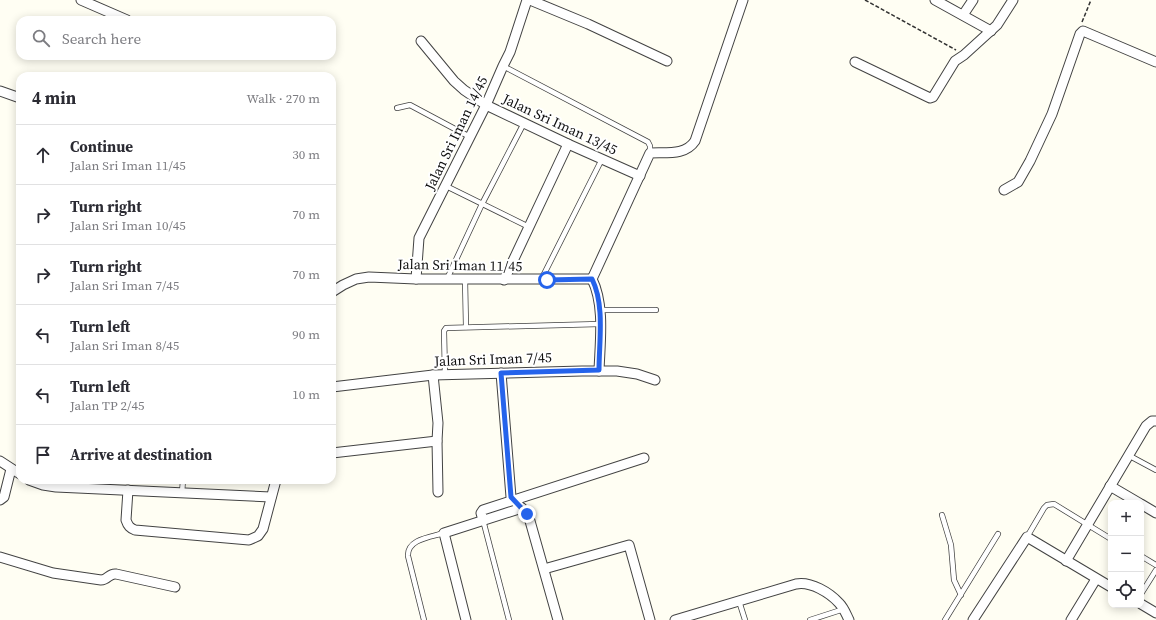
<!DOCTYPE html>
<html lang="en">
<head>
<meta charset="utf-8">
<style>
	:root { --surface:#fff; --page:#f2f2f3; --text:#2b2b33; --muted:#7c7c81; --line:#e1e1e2 }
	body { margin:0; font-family:"Source Serif 4",serif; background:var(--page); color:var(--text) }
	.controls { position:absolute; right:12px; bottom:12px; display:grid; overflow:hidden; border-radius:8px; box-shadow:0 2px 10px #0003 }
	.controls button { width:36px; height:36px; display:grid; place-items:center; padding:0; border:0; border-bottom:1px solid var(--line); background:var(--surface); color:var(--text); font:20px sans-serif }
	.stop { position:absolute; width:12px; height:12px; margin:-9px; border:3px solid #2563eb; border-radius:50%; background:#fff }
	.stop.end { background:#2563eb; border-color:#fff; box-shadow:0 1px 4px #0008 }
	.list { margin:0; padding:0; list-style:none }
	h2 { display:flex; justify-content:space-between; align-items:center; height:52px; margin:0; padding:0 16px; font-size:17px }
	h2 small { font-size:13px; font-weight:400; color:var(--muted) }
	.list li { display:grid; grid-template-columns:26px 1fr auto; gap:12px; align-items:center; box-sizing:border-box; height:60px; padding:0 16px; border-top:1px solid var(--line) }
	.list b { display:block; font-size:15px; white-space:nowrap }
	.list p { margin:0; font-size:13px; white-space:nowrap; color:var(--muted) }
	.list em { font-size:13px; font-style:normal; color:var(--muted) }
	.icon { flex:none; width:22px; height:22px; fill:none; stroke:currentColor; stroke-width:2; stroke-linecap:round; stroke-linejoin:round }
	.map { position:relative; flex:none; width:1156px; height:620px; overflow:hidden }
	.search { position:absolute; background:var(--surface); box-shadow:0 2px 10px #0003; left:16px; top:16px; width:320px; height:44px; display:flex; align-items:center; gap:10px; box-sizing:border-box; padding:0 14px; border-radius:12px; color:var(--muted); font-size:15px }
	.panel { position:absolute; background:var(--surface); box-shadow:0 2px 10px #0003; left:16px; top:72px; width:320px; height:412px; border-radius:12px }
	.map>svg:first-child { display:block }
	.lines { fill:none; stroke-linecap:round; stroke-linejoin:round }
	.service-casing { stroke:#434343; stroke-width:6 }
	.minor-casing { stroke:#434343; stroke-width:11 }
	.path { stroke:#323232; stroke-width:1.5; stroke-dasharray:4 2; stroke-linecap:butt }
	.service { stroke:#fff; stroke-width:4.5 }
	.minor { stroke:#fff; stroke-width:9 }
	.route { stroke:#2563eb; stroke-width:5 }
	.labels { text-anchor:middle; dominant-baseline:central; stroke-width:4; stroke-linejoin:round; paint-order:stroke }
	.street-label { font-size:14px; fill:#101010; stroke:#fff }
</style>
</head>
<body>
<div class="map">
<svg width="1156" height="620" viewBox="0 0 1156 620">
	<rect width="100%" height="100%" fill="#fffef3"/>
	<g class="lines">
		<g class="service-casing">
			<g id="service">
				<polyline points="503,66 648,142 650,146 650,153"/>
				<polyline points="397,108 410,105 470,137"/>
				<polyline points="446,186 529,227"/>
				<polyline points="447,279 482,204 524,123"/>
				<polyline points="465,279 466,327"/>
				<polyline points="541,280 602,159"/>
				<polyline points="600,310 656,310"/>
				<polyline points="445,375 444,331 446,328 600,324"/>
				<polyline points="1128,455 1156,470"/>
				<polyline points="182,493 183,480"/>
				<polyline points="942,515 951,545 954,580 961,595"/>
				<polyline points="483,520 509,620"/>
				<polyline points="1027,537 1044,508 1047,505 1054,504 1111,539"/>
				<polyline points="1141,556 1156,565"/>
				<polyline points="1141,594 1156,570"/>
				<polyline points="739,601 745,620"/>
				<path d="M424,620L408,556C407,539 431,537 444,533"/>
				<polyline points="810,620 844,609"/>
				<polyline points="945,620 998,534"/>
			</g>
		</g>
		<g class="minor-casing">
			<g id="minor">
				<polyline points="81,0 127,20"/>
				<polyline points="530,0 588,24 667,61"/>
				<polyline points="935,0 991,31"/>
				<polyline points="963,15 973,0"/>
				<polyline points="421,41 454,81 464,90 486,105 568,144 640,176"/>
				<polyline points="855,62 930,98 933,97 955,61 964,55 997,25 1013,0"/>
				<polyline points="0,91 20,98"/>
				<polyline points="1004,190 1018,182 1030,161 1052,114 1080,34 1083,31 1156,62"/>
				<polyline points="416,279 419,238 486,105 503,66 510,52 527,0"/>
				<polyline points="504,280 568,144"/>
				<polyline points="332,292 343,285 356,279 369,277 416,279 592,279"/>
				<path d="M599,371C600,342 605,305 592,279L650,153C666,152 685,156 695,141L743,0"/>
				<polyline points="501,373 511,497 527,514 530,521 558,620"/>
				<polyline points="433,375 438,423 437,441 438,492"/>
				<polyline points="332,387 433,375 582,371 617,371 637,374 655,380"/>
				<polyline points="332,453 437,441"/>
				<polyline points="0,461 20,474"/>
				<polyline points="29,480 43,485 56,487 271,497"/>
				<polyline points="1110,486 1139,503"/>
				<path d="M128,490L126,520C128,526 130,528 135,530L249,540L258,536L263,529L276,480"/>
				<polyline points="0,500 4,497 11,469"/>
				<polyline points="1141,504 1156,513"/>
				<polyline points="483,520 481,513 483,510 644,458"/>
				<path d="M0,557L53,573L101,580C108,580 109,573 116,574L175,587"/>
				<polyline points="1066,561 1146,426 1152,421 1156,421"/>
				<polyline points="544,569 629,545 650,620"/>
				<polyline points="1141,604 1156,613"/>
				<polyline points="466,620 444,533 522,508"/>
				<path d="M675,620L796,584C811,581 830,593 839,603C844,608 846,614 849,620"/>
				<polyline points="973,620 1027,537 1111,587"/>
				<polyline points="1071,620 1096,579"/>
			</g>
		</g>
		<g class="path">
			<polyline points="865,0 956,50"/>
			<polyline points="1082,22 1091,0"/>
		</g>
		<use href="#service" class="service"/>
		<use href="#minor" class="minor"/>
	</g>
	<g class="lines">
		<path class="route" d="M527,514L511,497L501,373L599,370C599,342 605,305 592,279L547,280"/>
	</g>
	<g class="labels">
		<g class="street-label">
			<text transform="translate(560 124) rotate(25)">Jalan Sri Iman 13/45</text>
			<text transform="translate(456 133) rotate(-64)">Jalan Sri Iman 14/45</text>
			<text transform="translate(460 265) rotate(1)">Jalan Sri Iman 11/45</text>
			<text transform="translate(493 359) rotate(-2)">Jalan Sri Iman 7/45</text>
		</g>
	</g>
</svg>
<div class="controls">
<button>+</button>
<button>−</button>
<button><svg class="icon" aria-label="locate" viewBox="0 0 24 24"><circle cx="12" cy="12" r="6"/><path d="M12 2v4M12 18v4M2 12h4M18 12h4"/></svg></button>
</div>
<div class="stop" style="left:547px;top:280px"></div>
<div class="stop end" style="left:527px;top:514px"></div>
<div class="search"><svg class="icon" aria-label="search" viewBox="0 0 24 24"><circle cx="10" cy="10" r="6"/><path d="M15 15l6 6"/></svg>Search here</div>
<section class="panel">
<h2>4 min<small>Walk · 270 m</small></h2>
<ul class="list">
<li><svg class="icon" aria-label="ahead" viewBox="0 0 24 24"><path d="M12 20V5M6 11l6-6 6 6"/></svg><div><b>Continue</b><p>Jalan Sri Iman 11/45</p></div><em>30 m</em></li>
<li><svg class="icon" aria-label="right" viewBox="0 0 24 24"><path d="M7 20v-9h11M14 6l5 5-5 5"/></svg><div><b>Turn right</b><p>Jalan Sri Iman 10/45</p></div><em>70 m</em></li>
<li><svg class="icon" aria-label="right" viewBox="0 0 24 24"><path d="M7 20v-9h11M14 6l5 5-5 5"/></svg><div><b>Turn right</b><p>Jalan Sri Iman 7/45</p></div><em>70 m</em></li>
<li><svg class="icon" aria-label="left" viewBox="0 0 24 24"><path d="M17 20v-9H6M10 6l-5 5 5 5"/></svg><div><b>Turn left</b><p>Jalan Sri Iman 8/45</p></div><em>90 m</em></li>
<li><svg class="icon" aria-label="left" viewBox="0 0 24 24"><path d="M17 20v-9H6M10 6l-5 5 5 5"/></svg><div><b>Turn left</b><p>Jalan TP 2/45</p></div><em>10 m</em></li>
<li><svg class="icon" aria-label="arrive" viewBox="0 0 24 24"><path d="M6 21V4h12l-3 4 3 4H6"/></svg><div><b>Arrive at destination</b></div></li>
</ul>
</section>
</div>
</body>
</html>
